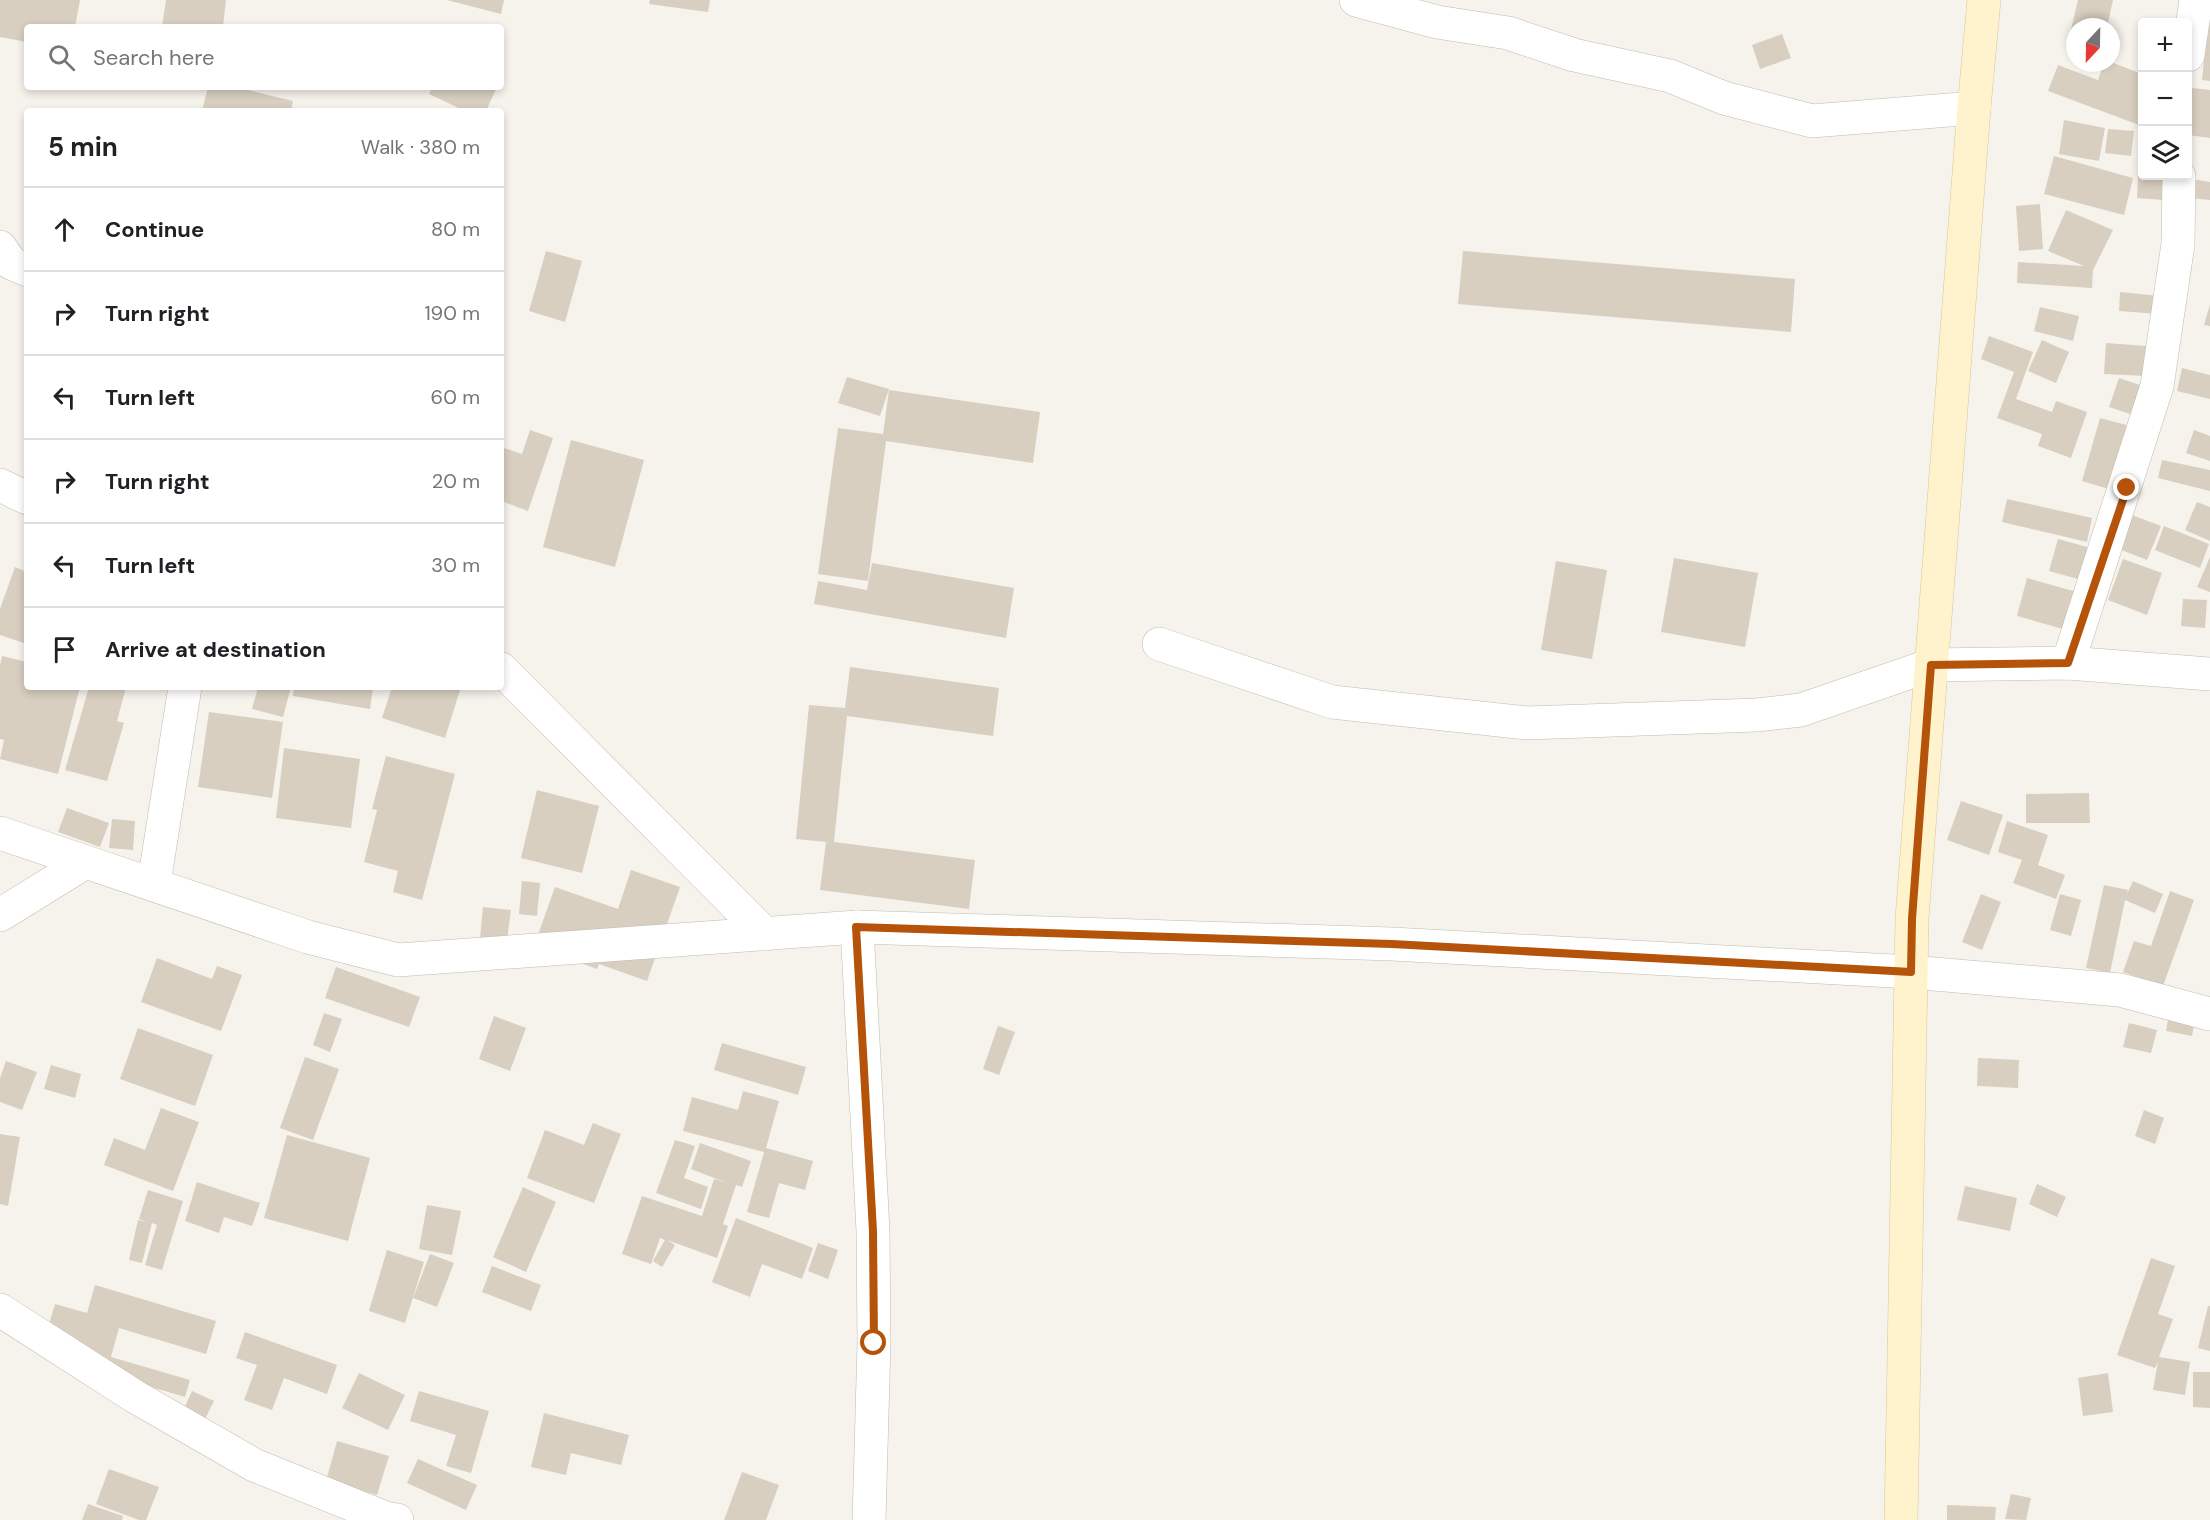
<!DOCTYPE html>
<html lang="en">
<head>
<meta charset="utf-8">
<style>
	:root { --surface:#fff; --page:#f6f6f6; --text:#202124; --muted:#757577; --line:#e0e0e0 }
	body { margin:0; font-family:"DM Sans",sans-serif; background:var(--page); color:var(--text) }
	.controls { position:absolute; right:18px; top:18px; display:grid; overflow:hidden; border-radius:6px; box-shadow:0 3px 9px #0003 }
	.controls button { width:54px; height:54px; display:grid; place-items:center; padding:0; border:0; border-bottom:2px solid var(--line); background:var(--surface); color:var(--text); font:30px sans-serif }
	.compass { position:absolute; left:2066px; top:18px; width:54px; height:54px; border-radius:50%; background:var(--surface); box-shadow:0 3px 9px #0003; rotate:202deg }
	.stop { position:absolute; width:18px; height:18px; margin:-14px; border:4px solid #b45309; border-radius:50%; background:#fff }
	.stop.end { background:#b45309; border-color:#fff; box-shadow:0 2px 6px #0008 }
	.list { margin:0; padding:0; list-style:none }
	h2 { display:flex; justify-content:space-between; align-items:center; height:78px; margin:0; padding:0 24px; font-size:26px }
	h2 small { font-size:20px; font-weight:400; color:var(--muted) }
	.list li { display:grid; grid-template-columns:39px 1fr auto; gap:18px; align-items:center; box-sizing:border-box; height:84px; padding:0 24px; border-top:2px solid var(--line) }
	.list b { display:block; font-size:22px; white-space:nowrap }
	.list em { font-size:20px; font-style:normal; color:var(--muted) }
	.icon { flex:none; width:33px; height:33px; fill:none; stroke:currentColor; stroke-width:2; stroke-linecap:round; stroke-linejoin:round }
	.map { position:relative; flex:none; width:2210px; height:1520px; overflow:hidden }
	.search { position:absolute; background:var(--surface); box-shadow:0 3px 9px #0003; left:24px; top:24px; width:480px; height:66px; display:flex; align-items:center; gap:15px; box-sizing:border-box; padding:0 21px; border-radius:6px; color:var(--muted); font-size:22px }
	.panel { position:absolute; background:var(--surface); box-shadow:0 3px 9px #0003; left:24px; top:108px; width:480px; height:582px; border-radius:6px }
	.map>svg:first-child { display:block }
	.building { fill:#d8cfc1 }
	.lines { fill:none; stroke-linecap:round; stroke-linejoin:round }
	.street-casing { stroke:#c2bbae; stroke-width:34 }
	.secondary-casing { stroke:#d6c79b; stroke-width:34 }
	.street { stroke:#fff; stroke-width:33 }
	.secondary { stroke:#fff3cd; stroke-width:33 }
	.route { stroke:#b45309; stroke-width:8 }
</style>
</head>
<body>
<div class="map">
<svg width="2210" height="1520" viewBox="0 0 2210 1520">
	<rect width="100%" height="100%" fill="#f6f3ec"/>
	<g class="building">
		<polygon points="0,0 80,0 75,27 27,27 27,42 0,37"/>
		<polygon points="166,0 226,0 223,27 162,27"/>
		<polygon points="447,0 504,0 501,14"/>
		<polygon points="650,0 710,0 708,12 649,4"/>
		<polygon points="2078,0 2113,0 2107,27 2075,27 2075,35 2070,34"/>
		<polygon points="2208,14 2210,14 2210,81 2202,80"/>
		<polygon points="1782,34 1791,58 1760,69 1752,45"/>
		<polygon points="2111,62 2142,74 2142,116 2139,125 2048,91 2058,65 2098,80 2104,63"/>
		<polygon points="208,87 236,87 293,101 291,111 202,111"/>
		<polygon points="432,87 497,87 486,111 465,111 429,94"/>
		<polygon points="2192,88 2210,90 2210,138 2188,135"/>
		<polygon points="2064,120 2105,128 2099,161 2059,154"/>
		<polygon points="2108,129 2134,131 2131,156 2105,153"/>
		<polygon points="2054,156 2133,178 2124,215 2044,194"/>
		<polygon points="2138,176 2165,177 2164,200 2137,198"/>
		<polygon points="2192,179 2210,182 2210,200 2190,198"/>
		<polygon points="2040,204 2043,249 2019,251 2016,206"/>
		<polygon points="2066,210 2113,230 2093,270 2092,288 2017,283 2018,262 2084,266 2048,251"/>
		<polygon points="546,251 582,261 565,322 529,311"/>
		<polygon points="1463,251 1795,279 1791,332 1458,304"/>
		<polygon points="2120,292 2160,296 2159,314 2119,311"/>
		<polygon points="2210,304 2210,326 2204,325"/>
		<polygon points="2040,307 2079,316 2073,341 2034,331"/>
		<polygon points="1989,336 2033,352 2016,399 2052,412 2056,401 2087,412 2071,458 2038,446 2042,434 1997,418 2014,372 1981,359"/>
		<polygon points="2042,340 2069,352 2056,383 2028,371"/>
		<polygon points="2106,343 2147,346 2146,376 2104,374"/>
		<polygon points="2182,368 2210,375 2210,399 2177,391"/>
		<polygon points="847,377 889,389 880,416 838,403"/>
		<polygon points="2119,378 2143,386 2133,415 2109,407"/>
		<polygon points="889,390 1040,412 1033,463 886,441 868,581 818,574 838,428 883,434"/>
		<polygon points="2100,418 2134,427 2116,491 2082,481"/>
		<polygon points="530,430 553,438 528,511 501,501 501,447 522,454"/>
		<polygon points="2194,430 2210,436 2210,461 2186,453"/>
		<polygon points="571,440 644,460 615,567 543,547"/>
		<polygon points="2162,460 2210,470 2210,491 2158,478"/>
		<polygon points="2007,499 2092,518 2087,542 2002,522"/>
		<polygon points="2197,502 2210,507 2210,541 2185,530"/>
		<polygon points="2132,515 2161,526 2147,560 2119,549"/>
		<polygon points="2164,526 2209,544 2200,568 2155,550"/>
		<polygon points="2058,539 2098,550 2089,582 2049,571"/>
		<polygon points="2210,557 2210,592 2197,587"/>
		<polygon points="1674,558 1758,573 1745,647 1661,632"/>
		<polygon points="2123,559 2162,573 2147,615 2108,600"/>
		<polygon points="1556,561 1607,570 1592,659 1541,650"/>
		<polygon points="872,563 1014,588 1006,638 814,604 818,581 867,590"/>
		<polygon points="15,567 27,572 27,644 0,635 0,609"/>
		<polygon points="2027,578 2084,594 2073,632 2017,616"/>
		<polygon points="2183,599 2207,600 2205,628 2181,626"/>
		<polygon points="2,656 27,662 27,687 80,687 58,774 0,759 4,740 0,739 0,666"/>
		<polygon points="850,667 999,688 993,736 847,716 834,842 975,860 969,909 820,890 826,842 796,839 809,705 845,708"/>
		<polygon points="89,687 126,687 117,721 124,723 107,781 65,770"/>
		<polygon points="258,687 291,687 283,717 252,709"/>
		<polygon points="294,687 373,687 370,709 293,696"/>
		<polygon points="392,687 461,687 445,738 382,718"/>
		<polygon points="209,712 283,722 272,798 198,787"/>
		<polygon points="284,748 360,759 351,828 276,818"/>
		<polygon points="386,756 455,774 422,900 393,892 398,871 364,862 377,810 372,809"/>
		<polygon points="537,790 599,806 582,873 521,858"/>
		<polygon points="2089,793 2090,823 2026,823 2026,794"/>
		<polygon points="1961,801 2003,815 1989,855 1947,840"/>
		<polygon points="67,808 109,823 100,847 58,832"/>
		<polygon points="112,819 135,821 133,850 109,848"/>
		<polygon points="2007,821 2048,835 2038,865 2065,875 2056,899 2013,883 2022,860 1998,852"/>
		<polygon points="631,870 680,887 647,981 599,964 597,969 534,946 555,887 618,909"/>
		<polygon points="522,881 540,883 537,916 519,914"/>
		<polygon points="2133,881 2163,894 2155,913 2125,900 2110,973 2086,968 2104,885 2128,890 2127,894"/>
		<polygon points="2170,891 2194,900 2163,986 2123,972 2134,941 2151,946"/>
		<polygon points="1981,894 2001,902 1982,950 1962,942"/>
		<polygon points="2060,894 2081,900 2071,936 2050,930"/>
		<polygon points="483,907 511,910 507,940 480,938"/>
		<polygon points="157,958 212,979 217,966 242,975 221,1031 141,1002"/>
		<polygon points="336,967 420,997 409,1027 325,998"/>
		<polygon points="2170,1008 2196,1013 2192,1036 2166,1031"/>
		<polygon points="324,1013 342,1019 330,1052 313,1045"/>
		<polygon points="494,1016 526,1028 510,1071 479,1059"/>
		<polygon points="2129,1023 2157,1030 2151,1053 2123,1047"/>
		<polygon points="998,1026 1015,1032 999,1075 983,1069"/>
		<polygon points="138,1028 213,1055 195,1106 120,1079"/>
		<polygon points="722,1043 806,1067 798,1095 714,1070"/>
		<polygon points="305,1057 339,1069 313,1140 280,1128"/>
		<polygon points="1978,1058 2019,1060 2018,1088 1977,1086"/>
		<polygon points="6,1061 37,1072 22,1110 0,1102 0,1078"/>
		<polygon points="51,1065 81,1074 75,1098 44,1089"/>
		<polygon points="743,1091 779,1101 766,1148 813,1161 805,1190 779,1183 769,1218 747,1212 764,1152 683,1131 692,1097 738,1110"/>
		<polygon points="161,1108 199,1122 173,1191 104,1165 114,1138 145,1150"/>
		<polygon points="2144,1110 2164,1118 2155,1144 2135,1136"/>
		<polygon points="593,1123 621,1134 594,1203 527,1178 545,1130 584,1145"/>
		<polygon points="0,1134 20,1137 8,1206 0,1204"/>
		<polygon points="287,1135 370,1158 348,1241 264,1218"/>
		<polygon points="675,1140 695,1146 684,1178 708,1187 701,1209 656,1193"/>
		<polygon points="700,1143 751,1161 742,1187 736,1185 723,1224 728,1226 717,1258 667,1240 675,1245 662,1267 653,1261 665,1240 660,1238 651,1264 622,1254 642,1196 702,1216 714,1179 727,1183 691,1169"/>
		<polygon points="197,1182 260,1203 252,1226 224,1217 219,1233 185,1221"/>
		<polygon points="2037,1184 2066,1197 2057,1217 2029,1204"/>
		<polygon points="1965,1186 2017,1198 2010,1231 1957,1220"/>
		<polygon points="523,1187 556,1202 526,1272 493,1257"/>
		<polygon points="148,1190 183,1201 162,1270 145,1265 157,1225 152,1223 142,1263 129,1260 138,1220 147,1222 139,1219"/>
		<polygon points="427,1205 461,1211 452,1255 419,1249"/>
		<polygon points="736,1218 813,1248 802,1279 762,1264 750,1297 712,1282"/>
		<polygon points="818,1243 838,1250 828,1279 808,1271"/>
		<polygon points="387,1250 424,1262 405,1323 369,1311"/>
		<polygon points="430,1254 454,1263 437,1307 413,1298"/>
		<polygon points="2151,1258 2175,1266 2158,1314 2173,1319 2159,1357 2190,1362 2185,1395 2153,1390 2158,1361 2155,1368 2117,1355"/>
		<polygon points="492,1266 541,1285 531,1311 482,1292"/>
		<polygon points="95,1285 216,1321 206,1354 119,1328 111,1357 190,1380 185,1397 40,1354 55,1304 87,1313"/>
		<polygon points="2208,1306 2210,1306 2210,1351 2198,1348"/>
		<polygon points="245,1332 337,1365 327,1394 284,1378 272,1410 244,1400 257,1365 236,1358"/>
		<polygon points="2193,1372 2210,1372 2210,1408 2193,1407"/>
		<polygon points="359,1373 405,1395 388,1430 342,1408"/>
		<polygon points="2108,1373 2113,1412 2083,1416 2078,1378"/>
		<polygon points="192,1391 214,1401 202,1425 181,1415"/>
		<polygon points="419,1391 489,1411 471,1473 446,1466 456,1435 410,1421"/>
		<polygon points="544,1413 629,1435 621,1465 571,1453 566,1475 531,1467"/>
		<polygon points="337,1441 389,1456 377,1495 326,1481"/>
		<polygon points="418,1459 477,1485 466,1510 407,1483"/>
		<polygon points="109,1469 159,1487 146,1520 139,1520 96,1504"/>
		<polygon points="742,1472 779,1485 766,1520 724,1520"/>
		<polygon points="2011,1494 2031,1498 2026,1520 2005,1519"/>
		<polygon points="88,1504 123,1516 122,1520 82,1520"/>
		<polygon points="1947,1505 1996,1507 1995,1520 1947,1520"/>
	</g>
	<g class="lines">
		<g class="street-casing">
			<g id="street">
				<polyline points="1356,0 1437,22 1508,33 1574,55 1670,76 1724,98 1812,121 1974,108"/>
				<polyline points="2188,55 2196,0"/>
				<polyline points="0,247 11,263 27,270"/>
				<polyline points="0,485 27,498"/>
				<polyline points="1159,644 1332,702 1527,723 1757,715 1801,710 1931,665 2068,663 2210,674"/>
				<polyline points="2068,663 2157,386 2178,244 2179,176"/>
				<polyline points="501,669 765,934"/>
				<polyline points="0,833 308,937 398,960 857,927 1392,944 1911,972 2120,990 2210,1014"/>
				<polyline points="154,883 185,687"/>
				<polyline points="0,915 84,863"/>
				<polyline points="857,927 873,1231 874,1343 869,1520"/>
				<polyline points="0,1310 134,1396 254,1465 388,1519 397,1520"/>
			</g>
		</g>
		<g class="secondary-casing">
			<polyline id="secondary" points="1901,1520 1912,919 1974,108 1984,0"/>
		</g>
		<use href="#street" class="street"/>
		<use href="#secondary" class="secondary"/>
	</g>
	<g class="lines">
		<polyline class="route" points="874,1343 873,1231 856,927 1392,944 1911,972 1912,919 1931,665 2068,663 2127,488"/>
	</g>
</svg>
<div class="controls">
<button>+</button>
<button>−</button>
<button><svg class="icon" aria-label="layers" viewBox="0 0 24 24"><path d="M12 4l9 5-9 5-9-5zM3 14l9 5 9-5"/></svg></button>
</div>
<svg class="compass" viewBox="-18 -18 36 36"><path d="M0-13l5 13h-10z" fill="#e53935"/><path d="M0 13l5-13h-10z" fill="#757577"/></svg>
<div class="stop" style="left:874px;top:1343px"></div>
<div class="stop end" style="left:2127px;top:488px"></div>
<div class="search"><svg class="icon" aria-label="search" viewBox="0 0 24 24"><circle cx="10" cy="10" r="6"/><path d="M15 15l6 6"/></svg>Search here</div>
<section class="panel">
<h2>5 min<small>Walk · 380 m</small></h2>
<ul class="list">
<li><svg class="icon" aria-label="ahead" viewBox="0 0 24 24"><path d="M12 20V5M6 11l6-6 6 6"/></svg><div><b>Continue</b></div><em>80 m</em></li>
<li><svg class="icon" aria-label="right" viewBox="0 0 24 24"><path d="M7 20v-9h11M14 6l5 5-5 5"/></svg><div><b>Turn right</b></div><em>190 m</em></li>
<li><svg class="icon" aria-label="left" viewBox="0 0 24 24"><path d="M17 20v-9H6M10 6l-5 5 5 5"/></svg><div><b>Turn left</b></div><em>60 m</em></li>
<li><svg class="icon" aria-label="right" viewBox="0 0 24 24"><path d="M7 20v-9h11M14 6l5 5-5 5"/></svg><div><b>Turn right</b></div><em>20 m</em></li>
<li><svg class="icon" aria-label="left" viewBox="0 0 24 24"><path d="M17 20v-9H6M10 6l-5 5 5 5"/></svg><div><b>Turn left</b></div><em>30 m</em></li>
<li><svg class="icon" aria-label="arrive" viewBox="0 0 24 24"><path d="M6 21V4h12l-3 4 3 4H6"/></svg><div><b>Arrive at destination</b></div></li>
</ul>
</section>
</div>
</body>
</html>
